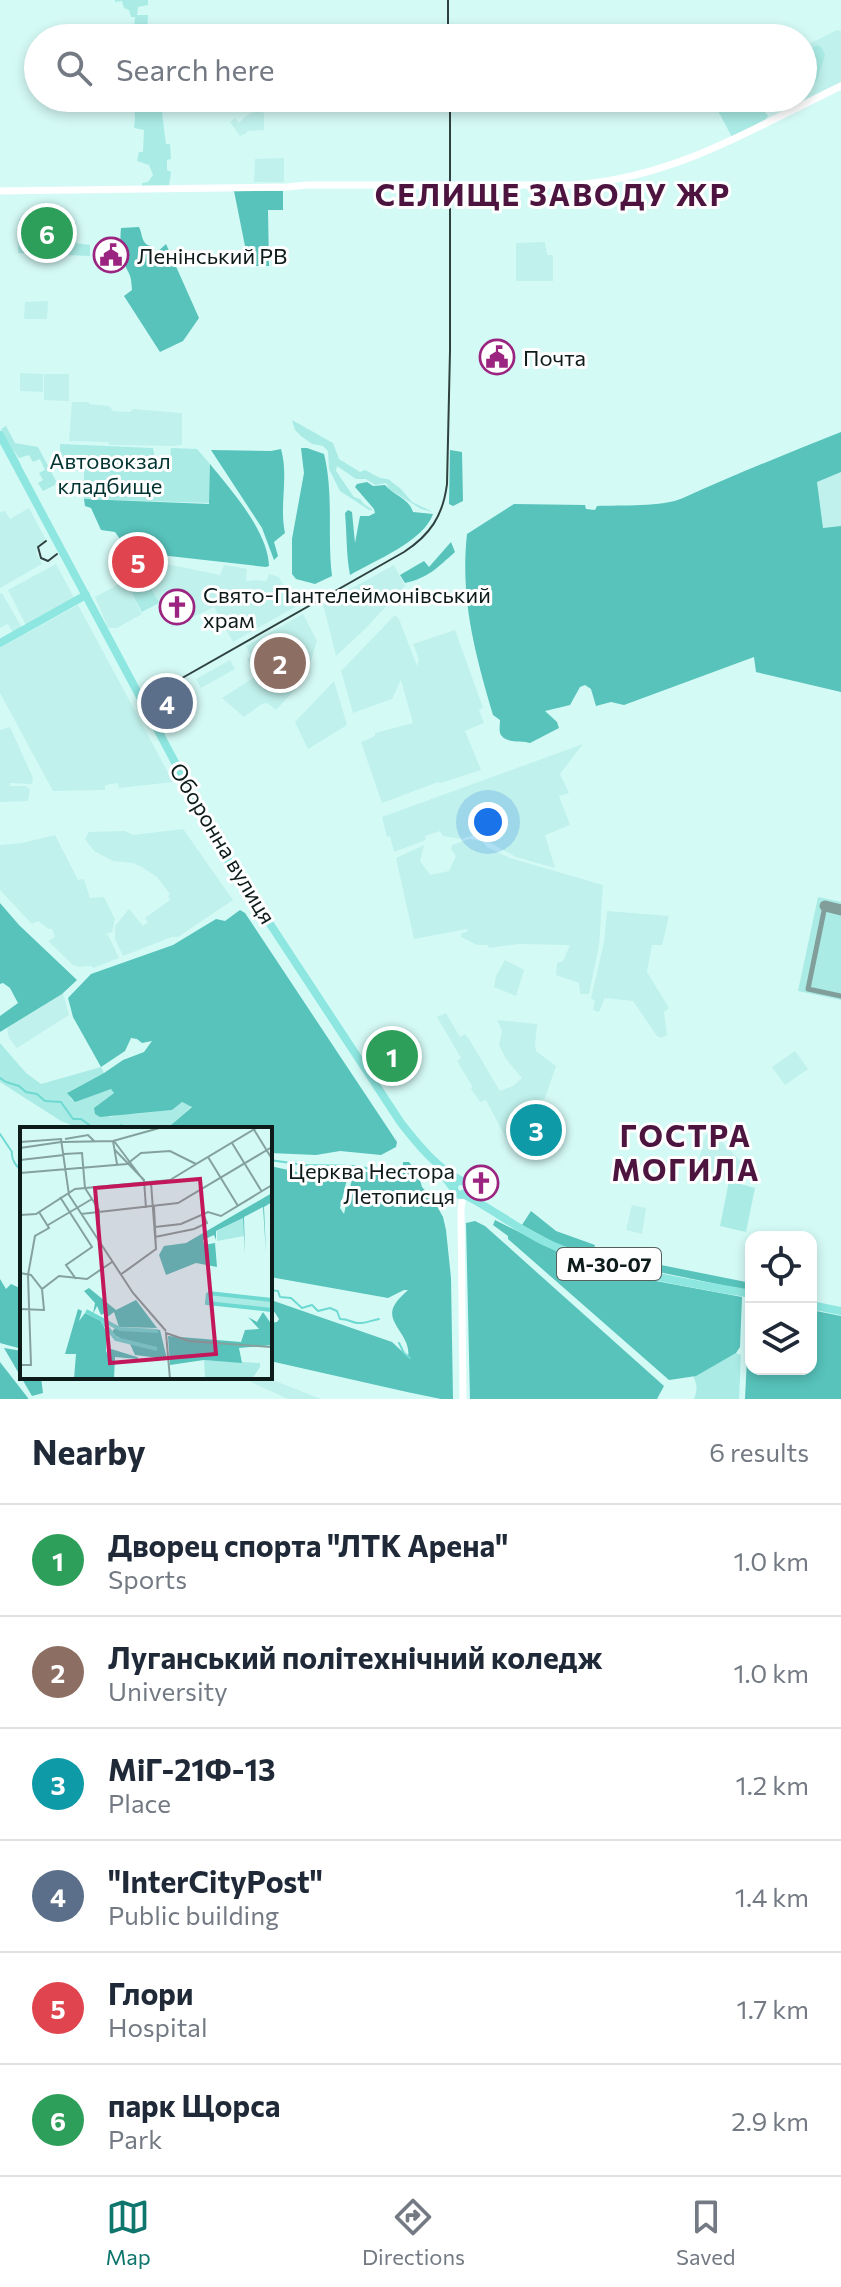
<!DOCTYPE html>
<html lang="en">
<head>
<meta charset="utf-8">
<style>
	:root { --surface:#fff; --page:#f6f6f7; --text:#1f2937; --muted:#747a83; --line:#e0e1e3; --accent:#0f766e }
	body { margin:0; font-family:Commissioner,sans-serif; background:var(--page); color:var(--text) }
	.controls { position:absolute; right:24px; bottom:24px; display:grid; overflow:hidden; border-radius:16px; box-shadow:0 4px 12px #0003 }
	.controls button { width:72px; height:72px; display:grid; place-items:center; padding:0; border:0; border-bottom:2px solid var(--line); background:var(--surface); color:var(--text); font:40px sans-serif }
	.you { position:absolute; left:488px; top:822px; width:28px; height:28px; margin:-20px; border:6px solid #fff; border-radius:50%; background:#1a73e8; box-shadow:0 0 0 12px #1a73e833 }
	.badge { display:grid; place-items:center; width:52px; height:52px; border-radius:50%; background:var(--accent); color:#fff; font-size:26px; font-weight:700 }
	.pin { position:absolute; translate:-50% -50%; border:4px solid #fff; box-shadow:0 2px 8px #0006 }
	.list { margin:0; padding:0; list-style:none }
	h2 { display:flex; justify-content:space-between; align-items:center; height:104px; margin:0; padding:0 32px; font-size:34px }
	h2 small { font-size:26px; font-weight:400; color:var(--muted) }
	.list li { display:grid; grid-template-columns:52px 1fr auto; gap:24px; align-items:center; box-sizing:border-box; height:112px; padding:0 32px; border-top:2px solid var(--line) }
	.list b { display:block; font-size:30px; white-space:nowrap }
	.list p { margin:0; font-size:26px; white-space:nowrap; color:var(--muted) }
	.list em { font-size:26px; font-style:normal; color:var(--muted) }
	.icon { flex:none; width:44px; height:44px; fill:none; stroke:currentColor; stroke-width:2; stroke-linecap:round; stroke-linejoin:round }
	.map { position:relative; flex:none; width:841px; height:1399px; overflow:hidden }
	.search { position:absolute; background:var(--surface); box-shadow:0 4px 12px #0003; left:24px; right:24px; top:24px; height:88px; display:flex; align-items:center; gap:20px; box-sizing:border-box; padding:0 28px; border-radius:44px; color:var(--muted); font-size:30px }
	.sheet { height:776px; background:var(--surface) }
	nav { display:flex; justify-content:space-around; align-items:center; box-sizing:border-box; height:112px; border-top:2px solid var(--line); background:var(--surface); font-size:22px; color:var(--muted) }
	nav a { display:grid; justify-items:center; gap:4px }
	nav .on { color:var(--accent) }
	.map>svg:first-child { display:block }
	.built { fill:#c0f1ec }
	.green { fill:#aaebe5 }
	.forest { fill:#57c3bb }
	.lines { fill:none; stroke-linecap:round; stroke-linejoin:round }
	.stream { stroke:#6ed9d1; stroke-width:2 }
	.taxiway { stroke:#829e9a; stroke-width:5 }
	.runway { stroke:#829e9a; stroke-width:11 }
	.secondary { stroke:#fff; stroke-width:7 }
	.primary { stroke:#8de6e0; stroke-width:8 }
	.tram { stroke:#2f413f; stroke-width:2 }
	.labels { text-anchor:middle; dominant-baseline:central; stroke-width:6; stroke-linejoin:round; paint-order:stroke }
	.shield { fill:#fefefe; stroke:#555f5e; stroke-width:2 }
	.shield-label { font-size:20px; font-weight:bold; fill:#0d1b1a }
	.poi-label { font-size:22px; fill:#0d1b1a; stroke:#fefefe; text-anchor:start }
	.park-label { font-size:22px; fill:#003431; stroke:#fefefe }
	.street-label { font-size:22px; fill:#0d1b1a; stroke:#fefefe }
	.district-label { font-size:30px; font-weight:bold; letter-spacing:2px; fill:#4c143e; stroke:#fefefe }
	.inset-river { fill:none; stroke:#6ed9d1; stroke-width:4 }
	.inset-road { fill:none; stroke:#84a19e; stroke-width:2 }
	.view { fill:#c2185b; fill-opacity:0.15; stroke:#c2185b; stroke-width:4 }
	.inset-edge { fill:none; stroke:#0d1b1a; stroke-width:4 }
</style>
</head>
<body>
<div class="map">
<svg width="841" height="1399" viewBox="0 0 841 1399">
	<rect width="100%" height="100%" fill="#d4faf6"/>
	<g class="built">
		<polygon points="837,30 841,31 841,82 805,101 803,47"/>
		<polygon points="257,110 264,113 264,130 247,131 247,133 240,136 230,122 235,118 239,123 246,116"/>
		<polygon points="284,158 284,182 254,182 255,159"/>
		<polygon points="545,242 547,255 552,255 553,258 553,281 516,281 516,243"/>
		<polygon points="48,301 47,319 24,319 25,302"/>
		<polygon points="20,373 43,374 43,392 20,391"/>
		<polygon points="44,374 69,374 69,401 44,400"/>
		<polygon points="72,402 89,402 89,404 109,406 113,411 130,412 133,409 182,413 182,445 174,446 109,445 108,442 69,441"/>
		<polygon points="841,472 841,526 823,528 817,481"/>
		<polygon points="29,508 46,540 36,547 38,551 36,552 42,564 0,588 0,512 5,511 10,519"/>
		<polygon points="162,563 220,575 224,565 238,567 247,569 246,581 256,580 266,581 269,574 279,577 295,607 233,642 214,607 172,627 143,573"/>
		<polygon points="56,564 74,598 26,625 8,590"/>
		<polygon points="394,565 405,586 365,629 336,656 323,604"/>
		<polygon points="125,581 142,614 117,628 108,628 95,597"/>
		<polygon points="2,593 22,628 13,633 8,624 0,628 0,594"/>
		<polygon points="78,605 135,711 173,782 119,788 118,783 105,785 105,790 53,791 0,693 0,648"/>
		<polygon points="303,614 317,641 305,679 276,710 267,703 262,704 244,717 222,698 253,678 255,673 247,659 251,656 246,646"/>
		<polygon points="395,615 399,619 417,666 419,659 413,644 455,630 483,708 479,710 484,723 465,731 481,770 441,783 438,782 382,803 361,742 375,736 375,733 413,723 401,680 392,699 353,713 341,671"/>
		<polygon points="230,660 235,669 201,688 196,679"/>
		<polygon points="334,681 347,725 308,749 295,722"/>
		<polygon points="10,727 33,778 32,784 10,783 10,786 25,786 30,789 28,801 0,802 0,730"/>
		<polygon points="583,744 560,774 569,793 559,796 570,825 545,835 555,868 516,857 482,838 480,833 461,839 443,836 440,831 425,836 426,840 394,852 390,836 387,837 382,817"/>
		<polygon points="183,829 233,900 178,937 172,937 123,956 115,939 115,926 129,909 143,926 148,922 145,918 170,900 168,896 170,894 157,877 142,867 133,863 113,861 94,851 85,839 89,832 125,831 133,835"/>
		<polygon points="55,835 78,880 84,879 90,898 104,897 115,919 112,932 105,934 108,935 119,958 93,968 91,966 78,967 73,965 48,941 55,937 52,929 49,929 38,921 32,924 0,890 0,845 22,843"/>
		<polygon points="470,839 482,841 487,847 510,858 603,885 599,946 589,994 580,994 579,983 556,975 557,963 563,961 570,945 518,944 489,948 488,945 477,945 461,937 462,933 467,932 467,929 414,939 396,858 424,845 420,861 430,875 449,871 456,856 451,849 452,845"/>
		<polygon points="607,911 669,916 662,945 652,945 647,972 669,1008 664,1012 667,1035 661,1038 657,1036 633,1001 605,998 599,1012 593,1010 595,1001 591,998 604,942"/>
		<polygon points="505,960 524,970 516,996 494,987 496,976"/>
		<polygon points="63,993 69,1015 17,1048 9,1038 7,1028"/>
		<polygon points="446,1013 460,1037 465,1034 469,1039 500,1091 513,1086 522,1078 506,1059 499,1045 502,1031 497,1020 537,1024 535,1046 536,1051 556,1066 545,1098 541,1101 534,1122 524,1135 512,1145 509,1144 486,1100 480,1102 471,1089 472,1086 457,1061 461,1058 437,1017"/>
		<polygon points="795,1051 808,1069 785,1085 772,1067"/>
		<polygon points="711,1131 750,1171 750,1174 743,1180 697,1168 705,1136"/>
		<polygon points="632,1205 646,1208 642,1234 626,1230"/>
		<polygon points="240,1377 265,1377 321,1399 288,1399"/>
	</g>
	<g class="green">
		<polygon points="115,0 148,0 148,5 138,7 137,15 148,15 147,38 133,38 135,17 131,17 129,10 124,8 122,1 115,2"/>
		<polygon points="818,45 822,48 825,55 817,81 808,84 803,81 803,65 809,50"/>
		<path d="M134,98H156L165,111L162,113L166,144H170L171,159L167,160V170L171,172L169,186H142V183L148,182L153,175L149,165L137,161L139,152H143L144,130L134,128C136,116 134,109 134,98Z"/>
		<polygon points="723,98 744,98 751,110 763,110 768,116 766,119 732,137 717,109 721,107 720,99"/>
		<polygon points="19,219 76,222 75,243 90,245 90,256 18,253"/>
		<polygon points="292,420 333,443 339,459 360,472 365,470 380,478 388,479 401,489 412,502 433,512 421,509 389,489 386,483 375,485 366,479 356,479 337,466 336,471 354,497 360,499 364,504 373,510 369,510 340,491 329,469 328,451 323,446 312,444 301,436 295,430"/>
		<polygon points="6,426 15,443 38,447 56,481 55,485 43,491 38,483 43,480 39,473 45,470 40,459 33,462 29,455 19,458 13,449 21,465 19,465 1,429"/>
		<polygon points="60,444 153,448 157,470 169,470 171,448 197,449 210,464 210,503 84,499 84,471 61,470"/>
		<polygon points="142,571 159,603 142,612 125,581"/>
		<polygon points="818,897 841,902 841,1000 798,991"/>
		<polygon points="0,1043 26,1073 41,1084 101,1067 104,1073 68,1092 71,1099 75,1101 111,1089 114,1093 94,1108 110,1117 128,1113 134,1114 172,1110 181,1102 192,1106 171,1125 171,1129 81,1129 61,1121 0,1082"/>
		<polygon points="729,1181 755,1188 746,1232 720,1226"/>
		<path d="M736,1353L741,1355L739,1399H694C698,1390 697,1384 693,1376Z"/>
	</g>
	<g class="forest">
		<polygon points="234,191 283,191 283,210 268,210 269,266 249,266"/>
		<path d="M139,227C143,235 141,244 151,246L155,254L166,244L199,318L183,341L160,352L124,296L132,290C131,273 130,277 124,263C120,254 120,237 121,228Z"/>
		<path d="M841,432V472L817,482L823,528L841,526V692L756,672L754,657L624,705L611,702L596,706L591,689L585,685L580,687L570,705L545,711L557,722L559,728L530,743C522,740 504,744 500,733C499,729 500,725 500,720L493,715C475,653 460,599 467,534L514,504L585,505L586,509L595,510L597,506C620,505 663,507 683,498C734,475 788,453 841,432Z"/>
		<path d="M301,448H307L324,454C334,495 327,535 332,576L315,584L296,579L292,574V539L304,473Z"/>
		<path d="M281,449C289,478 279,504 285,533L274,542L278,556L274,560L262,528L211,450L271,451Z"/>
		<polygon points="450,450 462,452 463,501 453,506 449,504"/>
		<path d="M210,464C231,490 268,531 269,566L266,567L160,555L156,546L120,539L115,532L101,530L91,508L85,506L84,499L209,504Z"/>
		<path d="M367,482L373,486L385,485C394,496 409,498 413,512L433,514C424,541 374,561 350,575C346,554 347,535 345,513L348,510L352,512L355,543L360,516H369L375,513L374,509L355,487L357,484Z"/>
		<path d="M451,542L455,552C437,568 428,578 405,583L400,575L424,561L429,567Z"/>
		<polygon points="0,903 19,925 77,980 62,994 0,1032 0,1016 18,1003 10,988 3,983 0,984"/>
		<polygon points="240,910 245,913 397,1142 396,1147 381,1155 340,1151 316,1155 270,1153 270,1129 171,1129 171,1125 192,1107 182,1102 172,1110 100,1117 95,1114 94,1108 114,1093 111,1089 78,1101 75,1102 67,1093 104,1073 123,1060 144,1052 152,1041 142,1043 137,1039 131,1038 125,1051 101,1067 73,1017 68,998 91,974 173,945 216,919 225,921"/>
		<path d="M403,1162H409L418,1173L422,1187L433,1199L443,1217L446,1230L451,1278L453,1399H441L407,1392L270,1361V1323L277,1322L279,1319L270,1305L271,1300L392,1342L408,1357C412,1336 385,1323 394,1306C397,1300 404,1294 408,1290H404L388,1298L270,1277V1166L293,1171L327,1181L346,1170L348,1175L340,1208L344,1214L354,1170L402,1178Z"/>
		<polygon points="531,1211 556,1231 595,1245 592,1256 555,1243 522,1225"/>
		<polygon points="495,1220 564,1254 616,1273 622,1278 630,1280 634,1277 742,1297 740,1347 736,1353 696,1376 669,1380 508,1239 508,1236 493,1225"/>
		<polygon points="475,1221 485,1226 664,1386 657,1399 470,1399 466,1223"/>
		<path d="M603,1247L646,1262L751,1283V1291L644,1269V1267C629,1263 614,1262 600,1258Z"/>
		<polygon points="0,1279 6,1289 11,1284 22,1289 22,1349 0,1343"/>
		<polygon points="751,1310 751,1369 811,1369 811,1310 841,1316 841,1399 745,1399 749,1316"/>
		<polygon points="4,1348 22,1351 22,1377 41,1377 43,1393 32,1396"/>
		<polygon points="0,1362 28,1398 28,1399 0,1399"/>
	</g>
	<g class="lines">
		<g class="stream">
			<polyline points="0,1078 6,1082 19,1086 26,1092 37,1094 45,1101 61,1102 73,1119 81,1119 95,1129"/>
			<polyline points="118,1129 121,1125 125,1129"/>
			<path d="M0,1134L12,1152C11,1159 16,1167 22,1170"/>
			<polyline points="270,1160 304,1165 357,1166 397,1175"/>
			<path d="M270,1290L278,1291L280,1297L291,1298L302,1308L312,1305L318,1311L330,1308L337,1311L340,1319C348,1319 351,1322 357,1323C365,1324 372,1320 379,1319"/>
			<polyline points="399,1343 404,1353 410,1358"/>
		</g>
		<polyline class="taxiway" points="825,906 808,989 841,996"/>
		<polyline class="runway" points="825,906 841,910"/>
		<g class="secondary">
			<path d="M0,191L287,187L307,185H575C676,177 752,129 841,86"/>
			<polyline points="463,1399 461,1210 463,1194"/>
		</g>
		<g class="primary">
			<path d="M0,435L224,854L401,1123C419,1146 437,1168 462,1181"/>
			<polyline points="0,643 86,595"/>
			<polyline points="441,1172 455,1191"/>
			<circle cx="461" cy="1188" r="7"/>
			<path d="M463,1194C491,1208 515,1227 543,1241C607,1272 681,1281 751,1294"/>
			<polyline points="811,1305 841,1311"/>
		</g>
		<g class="tram">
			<polyline points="448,38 448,0"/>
			<polyline points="46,541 38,547 41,558 48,561 57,554"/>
			<path d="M161,690L404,552C430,535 443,516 447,484L450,351V98"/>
		</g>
	</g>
	<defs>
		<g id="civic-ring" transform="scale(1.8)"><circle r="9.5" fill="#fefefe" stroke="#9a247f" stroke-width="1.5"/><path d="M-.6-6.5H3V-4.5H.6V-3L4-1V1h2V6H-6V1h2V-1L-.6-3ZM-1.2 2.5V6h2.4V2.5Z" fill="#9a247f"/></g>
		<g id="church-ring" transform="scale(1.8)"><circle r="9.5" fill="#fefefe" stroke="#9a247f" stroke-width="1.5"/><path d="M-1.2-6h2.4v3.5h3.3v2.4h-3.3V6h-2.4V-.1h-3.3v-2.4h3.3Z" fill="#9a247f"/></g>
	</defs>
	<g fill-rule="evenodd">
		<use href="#civic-ring" x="111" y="255"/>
		<use href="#civic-ring" x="497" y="357"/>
		<use href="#church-ring" x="177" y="607"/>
		<use href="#church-ring" x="481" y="1183"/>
	</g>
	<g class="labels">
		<rect class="shield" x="557" y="1248" width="104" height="32" rx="6"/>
		<g class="shield-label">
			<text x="609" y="1264">М-30-07</text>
		</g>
		<g class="poi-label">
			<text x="137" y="255">Ленінський РВ</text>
			<text x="523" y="357">Почта</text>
			<text x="203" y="594">Свято-Пантелеймонівський<tspan x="203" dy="25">храм</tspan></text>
			<text x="455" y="1170" text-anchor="end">Церква Нестора<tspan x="455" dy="25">Летописця</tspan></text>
		</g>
		<g class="park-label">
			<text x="110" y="460">Автовокзал<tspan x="110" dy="25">кладбище</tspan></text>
		</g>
		<g class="street-label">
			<text transform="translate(223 843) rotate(59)">Оборонна вулиця</text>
		</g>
		<g class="district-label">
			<text x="553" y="193">СЕЛИЩЕ ЗАВОДУ ЖР</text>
			<text x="686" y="1134">ГОСТРА<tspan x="686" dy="34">МОГИЛА</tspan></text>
		</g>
	</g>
	<g transform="translate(20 1127)">
		<rect width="252" height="252" fill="#d4faf6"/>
		<path d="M223,91L224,109L197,114V104ZM187,165L252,172V185L186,177ZM184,233L240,236V240L232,252H179L185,250Z" fill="#aaebe5"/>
		<path d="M252,66V75L244,80L246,126L243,80L224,90L225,128L223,91L196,104V113L194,108L183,113L184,118L195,116L197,140L176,136L146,148L139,128L144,119L166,116ZM69,161L96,183L116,173L137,201L99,200L94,185L86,191L87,185L81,188L77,179L73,187L75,176L64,164ZM58,182L62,184L59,194L65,186L81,194L86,204V224L90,232L88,221L117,230L118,231V246V232L95,230L94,252H54L56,227H45ZM243,185L252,198V218L219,221L222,236L184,233L150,238L148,209L221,215L225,203L239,202L228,190L237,195ZM95,201L140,203L147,232L115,228L110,217L91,206Z" fill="#57c3bb"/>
		<path class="inset-river" d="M188,166L187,176L252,183M188,166L252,173M66,184L100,202L138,204M83,195L96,212L137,222"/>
		<path class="inset-road" d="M233,1L252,32M45,12L68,8L74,14M94,14L124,54M0,15L41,12L49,68L113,166L146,204M42,15L93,14L97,37M44,15L93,14L143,0M212,16L242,65M0,21L41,15M94,22L124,53L126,81M44,27L62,26L65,61L79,83V115M188,30L218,79M0,33L44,28M0,46L107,37L121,26L150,24L176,37L238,0M40,70L72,120L46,138L56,152M61,87L158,76L252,20M0,88L16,87L55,62L150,53L178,36M28,98L72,72M135,100L161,97L188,85L201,89L252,58M135,110L174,102L187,96L183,87M0,146L11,148L22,162L39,149L67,152L92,135M103,146L136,122L131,56M100,148L136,122L134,79M0,182L24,183L22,162M0,238H11L8,148L15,109L29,101L19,85M150,252L146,206L169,214L251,220"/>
		<path class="view" d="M180,52L196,227L90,236L75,61Z"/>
		<rect width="252" height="252" class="inset-edge"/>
	</g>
</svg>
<div class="controls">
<button><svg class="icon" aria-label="locate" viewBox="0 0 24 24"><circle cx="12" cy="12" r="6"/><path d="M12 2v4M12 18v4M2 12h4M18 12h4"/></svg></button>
<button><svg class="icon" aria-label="layers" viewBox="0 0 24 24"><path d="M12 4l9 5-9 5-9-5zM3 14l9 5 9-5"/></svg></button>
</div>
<div class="you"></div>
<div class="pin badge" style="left:392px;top:1056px;background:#2e9e5b">1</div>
<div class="pin badge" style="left:280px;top:663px;background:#8d6e63">2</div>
<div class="pin badge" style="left:536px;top:1130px;background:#0f9aa8">3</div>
<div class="pin badge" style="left:167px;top:703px;background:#5c6f8a">4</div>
<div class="pin badge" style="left:138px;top:562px;background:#e0444e">5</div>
<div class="pin badge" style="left:47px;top:233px;background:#2e9e5b">6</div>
<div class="search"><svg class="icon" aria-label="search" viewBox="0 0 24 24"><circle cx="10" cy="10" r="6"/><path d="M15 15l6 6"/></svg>Search here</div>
</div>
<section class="sheet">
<h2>Nearby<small>6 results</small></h2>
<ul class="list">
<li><span class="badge" style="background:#2e9e5b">1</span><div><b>Дворец спорта &quot;ЛТК Арена&quot;</b><p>Sports</p></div><em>1.0 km</em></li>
<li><span class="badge" style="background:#8d6e63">2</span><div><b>Луганський політехнічний коледж</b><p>University</p></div><em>1.0 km</em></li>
<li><span class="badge" style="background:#0f9aa8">3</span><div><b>МіГ-21Ф-13</b><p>Place</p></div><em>1.2 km</em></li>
<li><span class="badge" style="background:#5c6f8a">4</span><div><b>&quot;InterCityPost&quot;</b><p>Public building</p></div><em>1.4 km</em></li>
<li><span class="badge" style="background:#e0444e">5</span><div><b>Глори</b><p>Hospital</p></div><em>1.7 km</em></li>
<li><span class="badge" style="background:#2e9e5b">6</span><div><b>парк Щорса</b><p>Park</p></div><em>2.9 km</em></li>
</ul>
</section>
<nav>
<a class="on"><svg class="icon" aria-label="map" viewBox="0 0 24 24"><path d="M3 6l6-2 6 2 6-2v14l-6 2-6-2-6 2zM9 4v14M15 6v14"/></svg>Map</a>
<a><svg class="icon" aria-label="directions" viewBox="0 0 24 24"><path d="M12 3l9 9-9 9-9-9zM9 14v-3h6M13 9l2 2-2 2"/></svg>Directions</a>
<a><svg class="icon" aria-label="saved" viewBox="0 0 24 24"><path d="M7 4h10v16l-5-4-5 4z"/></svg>Saved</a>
</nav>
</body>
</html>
